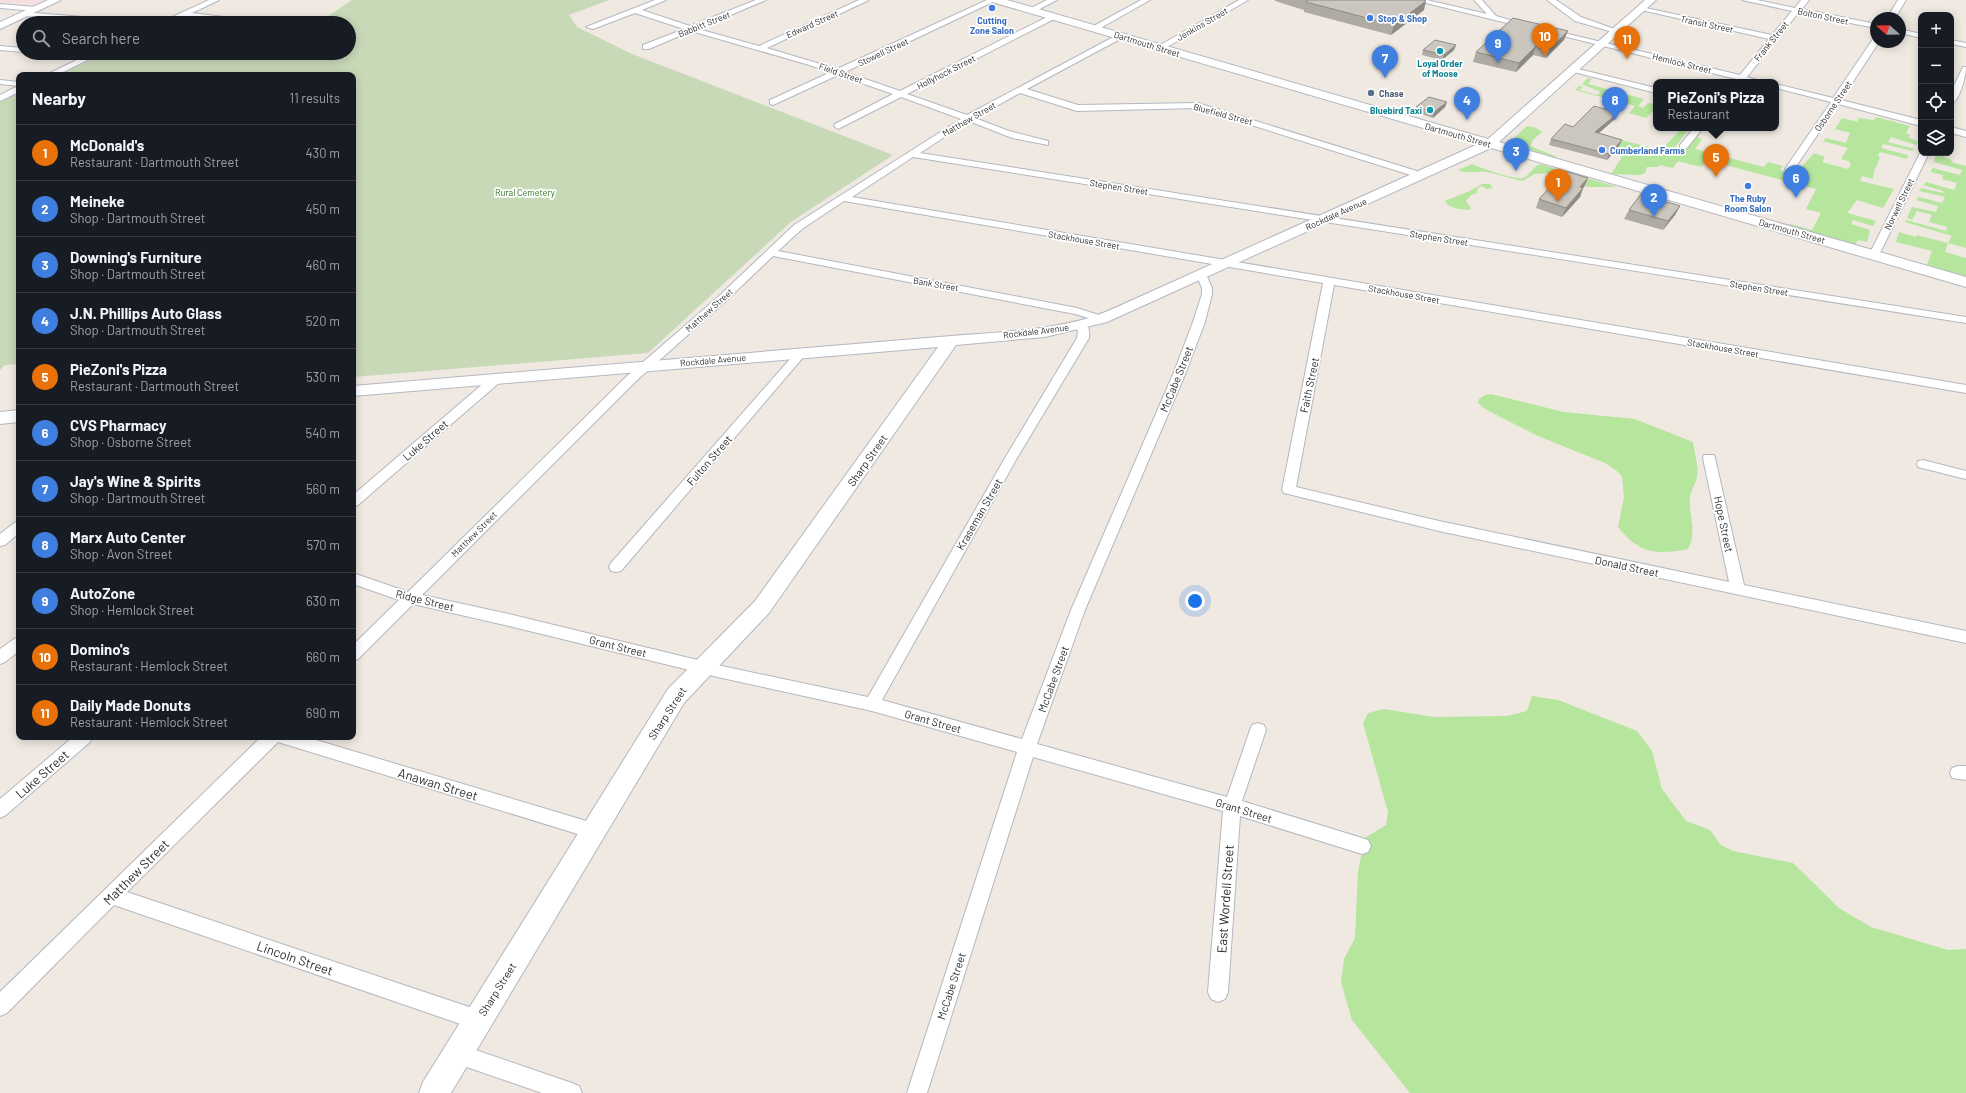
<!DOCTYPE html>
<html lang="en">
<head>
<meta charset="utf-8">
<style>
	:root { --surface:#171b24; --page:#20242c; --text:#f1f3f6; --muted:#9ea1a6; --line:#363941; --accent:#2563eb }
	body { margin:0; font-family:Barlow,sans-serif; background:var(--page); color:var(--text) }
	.controls { position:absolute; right:12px; top:12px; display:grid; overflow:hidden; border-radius:8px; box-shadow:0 2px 10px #0003 }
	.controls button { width:36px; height:36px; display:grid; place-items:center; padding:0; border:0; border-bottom:1px solid var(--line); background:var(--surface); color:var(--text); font:20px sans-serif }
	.compass { position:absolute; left:1870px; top:12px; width:36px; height:36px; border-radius:50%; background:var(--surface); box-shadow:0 2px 10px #0003; rotate:290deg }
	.you { position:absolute; left:1195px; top:601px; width:14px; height:14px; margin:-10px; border:3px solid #fff; border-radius:50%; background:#1a73e8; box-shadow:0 0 0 6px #1a73e833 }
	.badge { display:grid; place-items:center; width:26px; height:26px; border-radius:50%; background:var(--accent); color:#fff; font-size:13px; font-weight:700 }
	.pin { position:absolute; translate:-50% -33px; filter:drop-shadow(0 1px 2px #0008) }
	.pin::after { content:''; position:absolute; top:21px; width:14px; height:12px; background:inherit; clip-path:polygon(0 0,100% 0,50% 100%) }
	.popup { position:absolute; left:1653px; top:79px; width:126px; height:52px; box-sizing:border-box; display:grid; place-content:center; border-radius:8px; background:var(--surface); filter:drop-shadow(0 1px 3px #0005); font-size:13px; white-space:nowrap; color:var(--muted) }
	.popup b { font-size:15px; color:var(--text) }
	.popup::after { content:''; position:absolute; left:50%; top:100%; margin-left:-8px; border:8px solid transparent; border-top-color:var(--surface) }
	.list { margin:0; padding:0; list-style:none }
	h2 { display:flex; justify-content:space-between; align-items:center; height:52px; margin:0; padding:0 16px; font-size:17px }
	h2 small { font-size:13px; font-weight:400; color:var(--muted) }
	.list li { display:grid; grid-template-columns:26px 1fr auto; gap:12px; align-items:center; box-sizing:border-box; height:56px; padding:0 16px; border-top:1px solid var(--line) }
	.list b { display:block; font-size:15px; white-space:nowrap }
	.list p { margin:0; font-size:13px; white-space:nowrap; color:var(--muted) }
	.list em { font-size:13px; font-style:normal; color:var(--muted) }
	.icon { flex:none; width:22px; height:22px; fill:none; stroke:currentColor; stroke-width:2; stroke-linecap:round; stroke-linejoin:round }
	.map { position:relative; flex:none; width:1966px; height:1093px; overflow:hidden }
	.search { position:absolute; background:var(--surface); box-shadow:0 2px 10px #0003; left:16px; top:16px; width:340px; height:44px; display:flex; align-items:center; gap:10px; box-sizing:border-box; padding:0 14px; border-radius:22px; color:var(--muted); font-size:15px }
	.panel { position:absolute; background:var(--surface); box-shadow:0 2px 10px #0003; left:16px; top:72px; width:340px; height:668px; border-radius:8px }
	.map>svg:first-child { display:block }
	.medical { fill:#f5dfe0 }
	.green { fill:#b6e59e }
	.cemetery { fill:#c8d9b8 }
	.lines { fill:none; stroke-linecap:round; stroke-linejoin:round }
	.street-casing { stroke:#b4b7c1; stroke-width:2 }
	.secondary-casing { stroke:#b4b7c1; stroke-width:2 }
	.street { fill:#fff; fill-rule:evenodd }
	.secondary { fill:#fff; fill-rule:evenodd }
	.wall { fill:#afaba4 }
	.shaded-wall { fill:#8e8b86 }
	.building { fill:#cbc7bf; stroke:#8e8b86 }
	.shop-dot { fill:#3f7fe0; stroke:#fff; stroke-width:1.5 }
	.culture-dot { fill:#0f9aa8; stroke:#fff; stroke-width:1.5 }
	.service-dot { fill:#5c6f8a; stroke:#fff; stroke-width:1.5 }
	.labels { text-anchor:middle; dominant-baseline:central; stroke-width:3.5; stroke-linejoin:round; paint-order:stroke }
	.far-street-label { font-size:9px; fill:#2e2e2e; stroke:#fff }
	.far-shop-label { font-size:9px; font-weight:bold; fill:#366cbe; stroke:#fff; text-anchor:start }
	.far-culture-label { font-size:9px; font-weight:bold; fill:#0d838f; stroke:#fff }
	.far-service-label { font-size:9px; font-weight:bold; fill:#4e5e75; stroke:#fff; text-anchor:start }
	.far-park-label { font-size:9px; fill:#2c6e1b; stroke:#fff }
	.street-label { font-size:11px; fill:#2e2e2e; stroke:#fff }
	.near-street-label { font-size:13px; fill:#2e2e2e; stroke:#fff }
</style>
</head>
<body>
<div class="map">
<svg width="1966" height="1093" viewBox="0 0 1966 1093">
	<rect width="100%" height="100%" fill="#efe9e1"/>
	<polygon class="medical" points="0,0 46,0 35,5 0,2"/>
	<g class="green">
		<polygon points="1588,78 1592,79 1588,84 1644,99 1638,106 1643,108 1648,103 1656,104 1656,112 1653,111 1646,118 1629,113 1635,106 1575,90 1579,86 1583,87 1579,90 1597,95 1601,92 1582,84"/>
		<polygon points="1876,117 1910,126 1906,133 1910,135 1909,138 1918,141 1916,145 1891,137 1888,142 1914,149 1913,151 1883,144 1881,148 1908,155 1907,159 1880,152 1878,155 1880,158 1874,171 1873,179 1862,176 1860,181 1894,189 1883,208 1857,200 1847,213 1876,221 1873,226 1853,220 1851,224 1870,230 1867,242 1858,240 1855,245 1787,226 1790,224 1812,230 1821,213 1806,209 1816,189 1707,160 1701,167 1678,161 1673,168 1660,165 1659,167 1647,167 1645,173 1640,175 1611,174 1622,157 1613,154 1619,146 1597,134 1661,150 1682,128 1690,128 1675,147 1686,150 1696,137 1702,139 1695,149 1764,167 1768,162 1783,166 1780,170 1795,174 1814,153 1825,157 1822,162 1848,169 1851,165 1849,161 1841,159 1848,148 1823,141 1826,138 1846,143 1850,133 1835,129 1842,118 1858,122 1858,118 1874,120"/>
		<polygon points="1527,126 1536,128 1542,132 1533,140 1530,146 1555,156 1556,158 1515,145 1515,137"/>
		<polygon points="1936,153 1952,160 1951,162 1966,166 1966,248 1948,243 1945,252 1966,258 1966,277 1927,265 1932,251 1896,242 1899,232 1916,237 1917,235 1948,243 1952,236 1905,222 1906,220 1946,231 1947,227 1929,222 1932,215 1917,211 1912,220 1907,218 1912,207 1936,212 1938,206 1916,200 1919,197 1942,203 1945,197 1919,191 1921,188 1943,193 1943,191 1923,185 1926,182 1954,190 1957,183 1942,179 1943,175 1930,172 1933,168 1960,175 1962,170 1934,162"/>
		<path d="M1472,164C1480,168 1516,180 1523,178C1531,175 1532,167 1540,164L1556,169L1551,173L1534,174L1523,181C1511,179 1499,174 1486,172C1476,171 1467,174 1458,170Z"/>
		<polygon points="1566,172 1617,187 1588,187 1561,176"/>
		<path d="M1482,184H1490L1493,188L1487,189L1481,186L1477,189V193L1471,195L1466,201L1471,208L1469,210C1461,209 1449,209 1445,201L1447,200L1470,191Z"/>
		<path d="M1491,394L1564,412L1635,419L1693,442C1694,452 1699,466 1697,476C1696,483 1691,490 1690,497C1688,514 1698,533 1688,549C1655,555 1640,554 1618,527L1624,497L1622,477L1617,471L1605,463L1538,436L1485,409L1478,403L1479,399L1485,395Z"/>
		<polygon points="1532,696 1558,700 1637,731 1652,751 1662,789 1686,821 1710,830 1721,845 1733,851 1793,863 1839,908 1871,927 1948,950 1966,949 1966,1093 1410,1093 1352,1020 1341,982 1344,959 1355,938 1358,871 1365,838 1386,825 1388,812 1363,723 1368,713 1384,709 1433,717 1507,716 1527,711"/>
	</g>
	<g class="cemetery">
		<polygon points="352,0 609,0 569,15 577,27 632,54 893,155 791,222 648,353 353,377 353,75 59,75 106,53 349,53 349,23 318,23"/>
		<polygon points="19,93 19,364 5,365 0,370 0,102"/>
	</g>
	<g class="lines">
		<g class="street-casing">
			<g id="street">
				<polygon points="209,0 219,0 192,13 255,21 259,23 237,23 184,16 169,23 159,23"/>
				<path d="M655,0H666L642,10L690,26L756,0H766L698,29L759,46L859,0H869L767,48L837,69L987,0H997L845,72L900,91L1053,14H1056V18L907,94L967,115L1119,34H1122V38L1027,89L1078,105L1198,103L1423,173L1425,175L1420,178L1417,177L1197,108L1077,111L1020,93L975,118L1009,131L1048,141V145L1012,138L969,121L920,153L1966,317V323L913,157L852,197L1966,385V393L1334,285L1296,487L1439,521L1729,582L1703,458L1704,455H1714L1715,458L1744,585L1966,631V643L1439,531L1284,493L1282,490L1323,283L844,201L802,229L778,251L1077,308L1105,317L1107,319L1101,322L1075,314L773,256L726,301L635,382L422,595L513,615L722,666L868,697L1005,458L1077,338L1078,332L1075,325L1081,322C1089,324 1090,331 1089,338L1017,458L882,700L1022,739L1071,610L1174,372L1193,322L1202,294V288L1196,274L1201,271L1205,272L1212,288V294L1205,322L1186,372L1085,610L1037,744L1227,797L1250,730L1252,725L1258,723L1264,725L1266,730L1242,801L1362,838L1368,840L1371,846L1368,852L1362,854L1240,816L1228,992L1225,999L1218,1002L1211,999L1208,992L1223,811L1033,757L927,1093H907L1017,752L872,711L722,678L513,627L413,604L358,659L353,661V645L399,600L353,584V573L408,592L627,376L718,297L794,225L961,119L901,97L838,129L834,126L835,124L893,94L838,75L773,105L770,104V100L831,72L806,64L691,31L649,49H643V45L684,29L635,13L593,29L586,27Z"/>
				<polygon points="1047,0 1057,0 1034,12 1027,10"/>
				<polygon points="1141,0 1150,0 1097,30 1090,28"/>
				<polygon points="1239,0 1248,0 1162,50 1155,48"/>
				<polygon points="1414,0 1427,0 1487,14 1474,0 1482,0 1496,16 1531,26 1527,28"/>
				<polygon points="1547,0 1556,0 1581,17 1620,31 1616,33 1575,21"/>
				<polygon points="1742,0 1757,0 1795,8 1801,0 1809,0 1802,9 1876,24 1876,28 1798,13 1747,77 1763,82 1734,82 1736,79 1543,31 1547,29 1740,75 1769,39 1637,9 1641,7 1772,35 1792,11"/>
				<polygon points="1898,0 1906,0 1895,18 1887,18"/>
				<polygon points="0,4 36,7 40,9 36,11 0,8"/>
				<polygon points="23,12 132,21 136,23 106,23 26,16 23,16"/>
				<polygon points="1900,29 1921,34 1921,38 1900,33"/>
				<polygon points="1873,39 1876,39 1876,42 1879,42 1841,100 1921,120 1921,126 1838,104 1793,171 1787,171 1785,169 1831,102 1776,88 1776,84 1833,98"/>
				<polygon points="1951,40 1966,43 1966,47 1951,44"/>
				<polygon points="0,46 23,48 23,52 0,50"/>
				<polygon points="55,53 102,53 57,75 46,75 83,57 59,55"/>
				<polygon points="1570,67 1656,88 1656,93 1570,71"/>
				<path d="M1963,67H1966C1966,75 1960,101 1951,104V92Z"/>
				<polygon points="0,80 19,82 19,86 0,84"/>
				<polygon points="16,87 19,87 19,92 0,101 0,95"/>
				<polygon points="1951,127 1966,131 1966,137 1951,133"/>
				<polygon points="1694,128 1703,128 1686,149 1680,149 1680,145"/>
				<polygon points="1921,151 1921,153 1929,153 1879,255 1874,258 1870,257 1869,255"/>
				<polygon points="801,350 807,353 805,355 621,571 616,572 611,571 609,567 611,563 797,351"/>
				<polygon points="496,375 500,376 502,379 500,382 358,505 353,507 353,495 492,376"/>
				<polygon points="1923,460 1966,471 1966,479 1918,467 1917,464 1918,461"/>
				<polygon points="19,521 19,533 5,545 0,546 0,534 14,523"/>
				<polygon points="19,637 19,651 5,662 0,664 0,649 14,639"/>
				<polygon points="73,737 92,737 90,742 6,815 0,818 0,799"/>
				<polygon points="261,737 306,737 600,825 603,831 600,837 594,839 278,742 127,892 478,1010 485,1013 488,1020 485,1027 478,1030 114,905 7,1013 0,1016 0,992"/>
				<polygon points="1958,766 1966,766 1966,780 1952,778 1950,773 1952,768"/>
				<polygon points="458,1044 572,1083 579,1086 582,1093 542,1093 458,1064 451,1061 448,1054 451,1047"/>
			</g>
		</g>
		<g class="secondary-casing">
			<g id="secondary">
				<polygon points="48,0 61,0 0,29 0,22"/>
				<path d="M991,0H1007L1488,139L1645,0H1656L1499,142L1966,277V287L1491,148L1107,322L1045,337L956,345L769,613L684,703L451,1093H419L423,1082L668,689L755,601L938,347L353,396V386L951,336C999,332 1049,331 1095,316C1109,311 1123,304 1137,298L1478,144L992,2Z"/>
				<polygon points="19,410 19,422 0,424 0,412"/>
			</g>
		</g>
		<use href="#street" class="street"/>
		<use href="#secondary" class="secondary"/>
	</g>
	<g class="wall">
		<polygon points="1275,0 1424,0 1424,10 1391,35 1304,12 1304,10 1275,1"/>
		<polygon points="1564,40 1546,58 1533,55 1516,72 1473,62 1476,52"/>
		<polygon points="1456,45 1454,50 1442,60 1422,55 1423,50"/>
		<polygon points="1447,102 1445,107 1433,118 1415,112 1416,107"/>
		<polygon points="1618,113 1615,119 1599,133 1622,140 1619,146 1607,160 1549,145 1551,139 1573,127"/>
		<polygon points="1588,178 1584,187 1583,188 1580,197 1562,217 1536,208 1539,199"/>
		<polygon points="1680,206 1675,215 1663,230 1624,219 1629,210"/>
	</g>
	<g class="shaded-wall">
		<polygon points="1426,1 1424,10 1391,35 1394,25"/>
		<polygon points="1568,31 1564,40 1546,58 1550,49"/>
		<polygon points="1456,45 1454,50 1442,60 1444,55"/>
		<polygon points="1536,46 1533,55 1516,72 1519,63"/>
		<polygon points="1447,102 1445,107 1433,118 1434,112"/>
		<polygon points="1618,113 1615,119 1593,138 1595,132"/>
		<polygon points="1622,140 1619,146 1607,160 1609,154"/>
		<polygon points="1588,178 1584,187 1576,196 1580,187"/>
		<polygon points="1583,188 1580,197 1562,217 1566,208"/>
		<polygon points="1680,206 1675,215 1663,230 1668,221"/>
	</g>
	<g class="building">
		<polygon points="1308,0 1424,0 1426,1 1394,25 1306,2"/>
		<polygon points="1513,18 1568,31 1550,49 1536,46 1519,63 1476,52"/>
		<polygon points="1435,40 1456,45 1444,55 1423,50"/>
		<polygon points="1429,97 1447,102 1434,112 1416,107"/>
		<polygon points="1594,106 1618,113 1595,132 1622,140 1609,154 1551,139 1565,124 1573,127"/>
		<polygon points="1565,171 1588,178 1580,187 1583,188 1566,208 1539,199"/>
		<polygon points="1641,194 1680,206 1668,221 1629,210"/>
	</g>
	<g class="shop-dot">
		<circle cx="992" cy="8" r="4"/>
		<circle cx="1370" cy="18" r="4"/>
		<circle cx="1602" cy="150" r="4"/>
		<circle cx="1748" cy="186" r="4"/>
	</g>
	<g class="culture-dot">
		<circle cx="1440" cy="51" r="4"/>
		<circle cx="1430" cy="110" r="4"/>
	</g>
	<circle class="service-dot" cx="1371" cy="93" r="4"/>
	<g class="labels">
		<g class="far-street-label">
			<text transform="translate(1823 16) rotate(12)">Bolton Street</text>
			<text transform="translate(704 24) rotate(-22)">Babbitt Street</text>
			<text transform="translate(812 24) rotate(-24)">Edward Street</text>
			<text transform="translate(1202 24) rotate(-30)">Jenkins Street</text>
			<text transform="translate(1707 24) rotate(12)">Transit Street</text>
			<text transform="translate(1771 41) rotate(-51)">Frank Street</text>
			<text transform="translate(1147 44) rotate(17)">Dartmouth Street</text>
			<text transform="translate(883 52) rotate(-25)">Stowell Street</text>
			<text transform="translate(1682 63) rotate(14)">Hemlock Street</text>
			<text transform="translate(946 72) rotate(-27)">Hollyhock Street</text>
			<text transform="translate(841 73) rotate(19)">Field Street</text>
			<text transform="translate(1833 106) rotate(-56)">Osborne Street</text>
			<text transform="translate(1223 114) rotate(15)">Bluefield Street</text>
			<text transform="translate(969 119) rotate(-30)">Matthew Street</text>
			<text transform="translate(1458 135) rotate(16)">Dartmouth Street</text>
			<text transform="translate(1119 187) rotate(9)">Stephen Street</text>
			<text transform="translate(1899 204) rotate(-64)">Norwell Street</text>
			<text transform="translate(1336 214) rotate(-24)">Rockdale Avenue</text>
			<text transform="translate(1792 231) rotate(16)">Dartmouth Street</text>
			<text transform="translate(1439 238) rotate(9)">Stephen Street</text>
			<text transform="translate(1084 240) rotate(10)">Stackhouse Street</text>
			<text transform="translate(936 284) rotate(10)">Bank Street</text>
			<text transform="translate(1759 288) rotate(9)">Stephen Street</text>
			<text transform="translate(1404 294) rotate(10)">Stackhouse Street</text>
			<text transform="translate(709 310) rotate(-42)">Matthew Street</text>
			<text transform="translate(1036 331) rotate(-7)">Rockdale Avenue</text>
			<text transform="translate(1723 348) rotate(10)">Stackhouse Street</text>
			<text transform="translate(713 360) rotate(-5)">Rockdale Avenue</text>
			<text transform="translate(474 534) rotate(-45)">Matthew Street</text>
		</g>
		<g class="far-shop-label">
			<text x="1378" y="18">Stop &amp; Shop</text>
			<text x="992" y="20" text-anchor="middle">Cutting<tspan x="992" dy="10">Zone Salon</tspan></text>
			<text x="1610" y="150">Cumberland Farms</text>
			<text x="1748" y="198" text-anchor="middle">The Ruby<tspan x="1748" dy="10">Room Salon</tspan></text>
		</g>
		<g class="far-culture-label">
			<text x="1440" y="63">Loyal Order<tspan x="1440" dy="10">of Moose</tspan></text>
			<text x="1422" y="110" text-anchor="end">Bluebird Taxi</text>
		</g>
		<g class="far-service-label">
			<text x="1379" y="93">Chase</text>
		</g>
		<g class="far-park-label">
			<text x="525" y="192">Rural Cemetery</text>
		</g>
		<g class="street-label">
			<text transform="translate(1176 379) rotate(-68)">McCabe Street</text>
			<text transform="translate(1309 385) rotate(-78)">Faith Street</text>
			<text transform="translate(425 440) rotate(-41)">Luke Street</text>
			<text transform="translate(709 460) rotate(-49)">Fulton Street</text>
			<text transform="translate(867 460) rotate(-55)">Sharp Street</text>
			<text transform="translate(979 514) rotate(-60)">Kraseman Street</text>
			<text transform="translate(1724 524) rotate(78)">Hope Street</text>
			<text transform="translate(1627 566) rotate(12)">Donald Street</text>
			<text transform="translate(425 600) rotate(14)">Ridge Street</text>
			<text transform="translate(618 646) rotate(14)">Grant Street</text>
			<text transform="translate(1053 679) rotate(-70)">McCabe Street</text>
			<text transform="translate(667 713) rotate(-57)">Sharp Street</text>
			<text transform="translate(933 721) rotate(16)">Grant Street</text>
			<text transform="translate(1244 810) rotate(17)">Grant Street</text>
			<text transform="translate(951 986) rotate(-72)">McCabe Street</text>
			<text transform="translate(497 989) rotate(-58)">Sharp Street</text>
		</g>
		<g class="near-street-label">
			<text transform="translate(42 774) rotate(-41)">Luke Street</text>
			<text transform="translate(438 784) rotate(17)">Anawan Street</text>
			<text transform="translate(136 872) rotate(-45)">Matthew Street</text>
			<text transform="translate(1225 899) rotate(-86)">East Wordell Street</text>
			<text transform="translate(295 958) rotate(19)">Lincoln Street</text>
		</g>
	</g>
</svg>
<div class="controls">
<button>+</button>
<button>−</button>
<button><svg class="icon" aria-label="locate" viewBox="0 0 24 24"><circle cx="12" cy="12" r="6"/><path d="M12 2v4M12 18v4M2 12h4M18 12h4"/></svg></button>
<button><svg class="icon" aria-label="layers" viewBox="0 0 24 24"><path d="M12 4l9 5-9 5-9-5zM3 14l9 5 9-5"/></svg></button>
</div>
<svg class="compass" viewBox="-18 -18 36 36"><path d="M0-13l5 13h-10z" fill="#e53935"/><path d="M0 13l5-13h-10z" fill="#9ea1a6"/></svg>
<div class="you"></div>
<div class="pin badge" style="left:1558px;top:202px;background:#e8710a">1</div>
<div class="pin badge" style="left:1654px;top:217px;background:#3f7fe0">2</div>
<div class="pin badge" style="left:1516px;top:171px;background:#3f7fe0">3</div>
<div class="pin badge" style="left:1467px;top:120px;background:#3f7fe0">4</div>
<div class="pin badge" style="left:1716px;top:177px;background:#e8710a">5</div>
<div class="popup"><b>PieZoni's Pizza</b>Restaurant</div>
<div class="pin badge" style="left:1796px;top:198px;background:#3f7fe0">6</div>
<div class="pin badge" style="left:1385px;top:78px;background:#3f7fe0">7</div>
<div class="pin badge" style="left:1615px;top:120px;background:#3f7fe0">8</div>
<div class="pin badge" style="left:1498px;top:63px;background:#3f7fe0">9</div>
<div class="pin badge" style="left:1545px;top:56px;background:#e8710a">10</div>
<div class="pin badge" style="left:1627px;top:59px;background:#e8710a">11</div>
<div class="search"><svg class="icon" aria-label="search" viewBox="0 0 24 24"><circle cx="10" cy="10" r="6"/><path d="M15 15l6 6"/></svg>Search here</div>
<section class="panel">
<h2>Nearby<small>11 results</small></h2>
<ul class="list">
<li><span class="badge" style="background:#e8710a">1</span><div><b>McDonald's</b><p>Restaurant · Dartmouth Street</p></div><em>430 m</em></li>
<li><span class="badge" style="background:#3f7fe0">2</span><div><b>Meineke</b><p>Shop · Dartmouth Street</p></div><em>450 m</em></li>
<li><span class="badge" style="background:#3f7fe0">3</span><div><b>Downing's Furniture</b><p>Shop · Dartmouth Street</p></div><em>460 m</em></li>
<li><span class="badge" style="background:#3f7fe0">4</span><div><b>J.N. Phillips Auto Glass</b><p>Shop · Dartmouth Street</p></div><em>520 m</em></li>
<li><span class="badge" style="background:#e8710a">5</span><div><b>PieZoni's Pizza</b><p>Restaurant · Dartmouth Street</p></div><em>530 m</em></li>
<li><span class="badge" style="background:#3f7fe0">6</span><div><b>CVS Pharmacy</b><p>Shop · Osborne Street</p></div><em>540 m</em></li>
<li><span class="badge" style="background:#3f7fe0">7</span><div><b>Jay's Wine &amp; Spirits</b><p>Shop · Dartmouth Street</p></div><em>560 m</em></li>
<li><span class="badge" style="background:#3f7fe0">8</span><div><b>Marx Auto Center</b><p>Shop · Avon Street</p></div><em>570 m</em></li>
<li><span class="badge" style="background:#3f7fe0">9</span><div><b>AutoZone</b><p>Shop · Hemlock Street</p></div><em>630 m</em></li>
<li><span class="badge" style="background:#e8710a">10</span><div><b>Domino's</b><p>Restaurant · Hemlock Street</p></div><em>660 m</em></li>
<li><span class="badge" style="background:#e8710a">11</span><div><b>Daily Made Donuts</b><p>Restaurant · Hemlock Street</p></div><em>690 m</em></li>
</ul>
</section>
</div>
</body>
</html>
